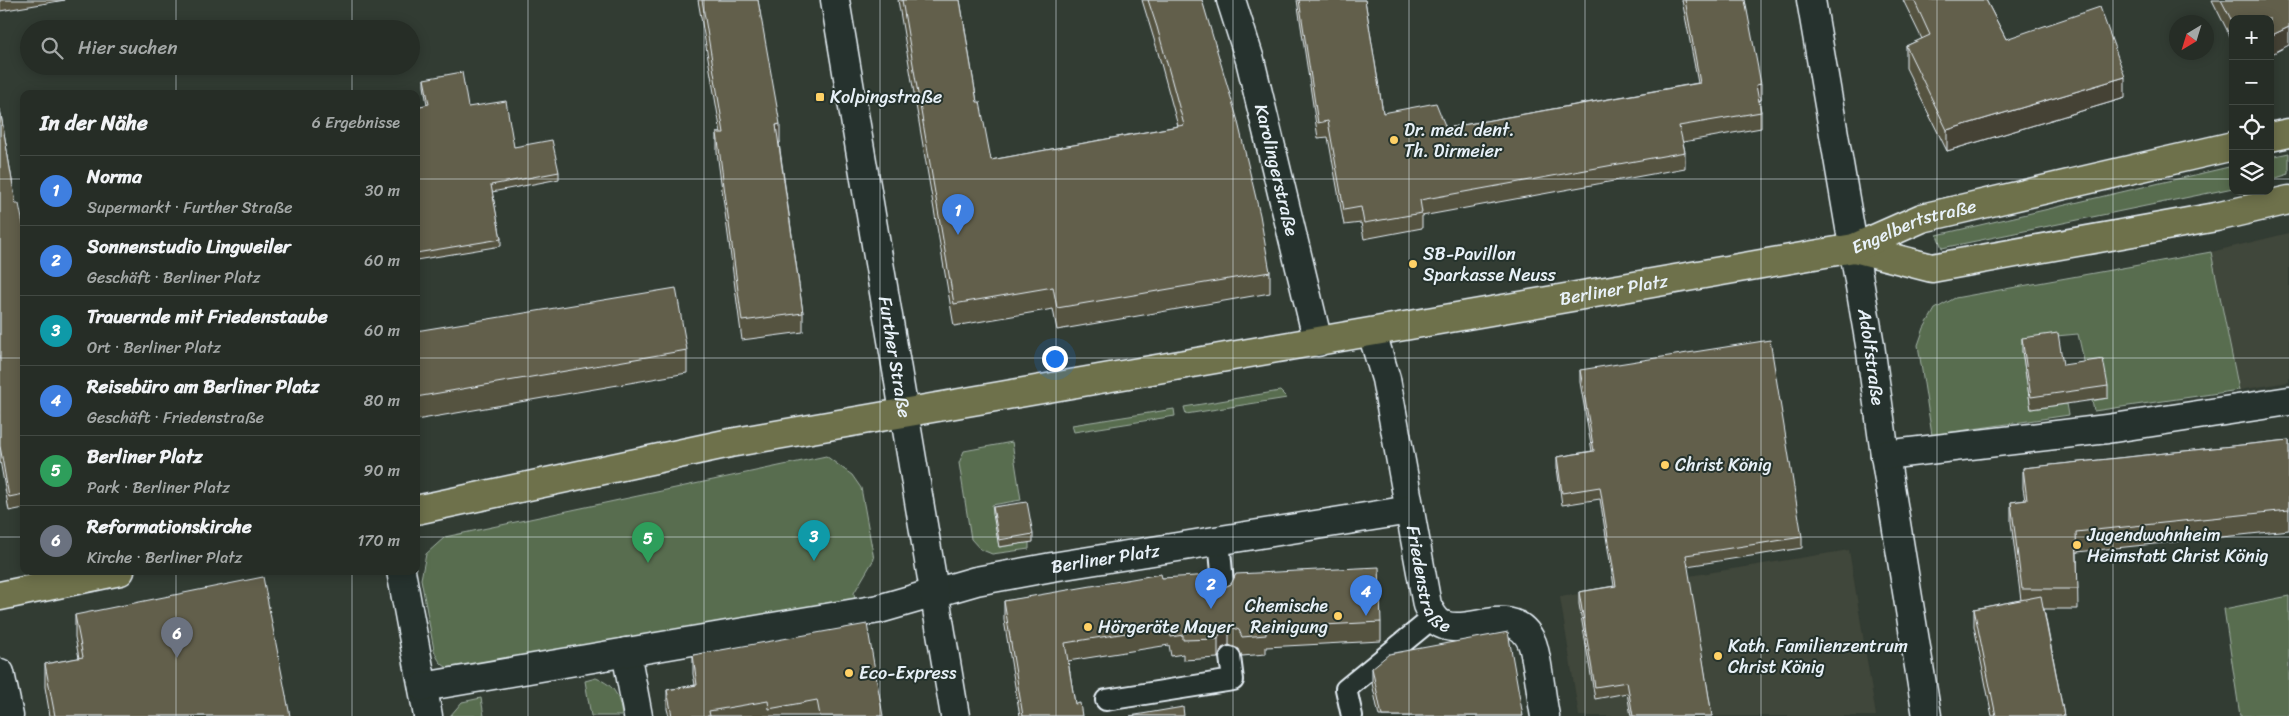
<!DOCTYPE html>
<html lang="de">
<head>
<meta charset="utf-8">
<style>
	:root { --surface:#262d26; --page:#323932; --text:#f1f3f6; --muted:#a4a8a7; --line:#424943; --accent:#ffd166 }
	body { margin:0; font-family:Sriracha,sans-serif; background:var(--page); color:var(--text) }
	.controls { position:absolute; right:15px; top:15px; display:grid; overflow:hidden; border-radius:10px; box-shadow:0 2px 12px #0003 }
	.controls button { width:45px; height:45px; display:grid; place-items:center; padding:0; border:0; border-bottom:1px solid var(--line); background:var(--surface); color:var(--text); font:25px sans-serif }
	.compass { position:absolute; left:2169px; top:15px; width:45px; height:45px; border-radius:50%; background:var(--surface); box-shadow:0 2px 12px #0003; rotate:218deg }
	.you { position:absolute; left:1054px; top:358px; width:18px; height:18px; margin:-12px; border:4px solid #fff; border-radius:50%; background:#1a73e8; box-shadow:0 0 0 8px #1a73e833 }
	.badge { display:grid; place-items:center; width:32px; height:32px; border-radius:50%; background:var(--accent); color:#fff; font-size:16px; font-weight:700 }
	.pin { position:absolute; translate:-50% -41px; filter:drop-shadow(0 1px 2px #0008) }
	.pin::after { content:''; position:absolute; top:26px; width:18px; height:15px; background:inherit; clip-path:polygon(0 0,100% 0,50% 100%) }
	.list { margin:0; padding:0; list-style:none }
	h2 { display:flex; justify-content:space-between; align-items:center; height:65px; margin:0; padding:0 20px; font-size:21px }
	h2 small { font-size:16px; font-weight:400; color:var(--muted) }
	.list li { display:grid; grid-template-columns:32px 1fr auto; gap:15px; align-items:center; box-sizing:border-box; height:70px; padding:0 20px; border-top:1px solid var(--line) }
	.list b { display:block; font-size:19px; white-space:nowrap }
	.list p { margin:0; font-size:16px; white-space:nowrap; color:var(--muted) }
	.list em { font-size:16px; font-style:normal; color:var(--muted) }
	.icon { flex:none; width:28px; height:28px; fill:none; stroke:currentColor; stroke-width:2; stroke-linecap:round; stroke-linejoin:round }
	.map { position:relative; flex:none; width:2289px; height:716px; overflow:hidden }
	.search { position:absolute; background:var(--surface); box-shadow:0 2px 12px #0003; left:20px; top:20px; width:400px; height:55px; display:flex; align-items:center; gap:12px; box-sizing:border-box; padding:0 18px; border-radius:28px; color:var(--muted); font-size:19px }
	.panel { position:absolute; background:var(--surface); box-shadow:0 2px 12px #0003; left:20px; top:90px; width:400px; height:485px; border-radius:10px }
	.map>svg:first-child { display:block }
	.built { fill:#40463a }
	.green { fill:#596d50; stroke:#a0afa4 }
	.lines { fill:none; stroke-linecap:round; stroke-linejoin:round }
	.lane-casing { stroke:#e8f1f8; stroke-width:24 }
	.street-casing { stroke:#e8f1f8; stroke-width:31 }
	.secondary-casing { stroke:#e8f1f8; stroke-width:31 }
	.primary-casing { stroke:#e8f1f8; stroke-width:31 }
	.lane { stroke:#26332d; stroke-width:20 }
	.street { stroke:#26332d; stroke-width:28 }
	.secondary { stroke:#26332d; stroke-width:28 }
	.primary { stroke:#6e714b; stroke-width:28 }
	.wall { fill:#545240; stroke:#e8f1f8 }
	.shaded-wall { fill:#454234; stroke:#e8f1f8 }
	.building { fill:#625f4b; stroke:#e8f1f8 }
	.grid { fill:none; stroke:#e8f1f8; stroke-width:1; stroke-opacity:0.55 }
	.poi-dot { fill:#ffd166; stroke:#26332d; stroke-width:2 }
	.labels { text-anchor:middle; dominant-baseline:central; stroke-width:4; stroke-linejoin:round; paint-order:stroke }
	.poi-label { font-size:18px; fill:#e8f1f8; stroke:#26332d; text-anchor:start }
	.street-label { font-size:18px; fill:#e8f1f8; stroke:#26332d }
</style>
</head>
<body>
<div class="map">
<svg width="2289" height="716" viewBox="0 0 2289 716">
	<rect width="100%" height="100%" fill="#323c33"/>
	<filter id="ink" filterUnits="userSpaceOnUse"><feTurbulence type="fractalNoise" baseFrequency=".02" numOctaves="2"/><feDisplacementMap in="SourceGraphic" scale="10" xChannelSelector="R" yChannelSelector="G"/><feConvolveMatrix kernelMatrix="1 2 1 2 8 2 1 2 1" color-interpolation-filters="sRGB"/></filter>
	<g filter="url(#ink)">
		<g class="built">
			<polygon points="2289,233 2289,382 2239,390 2211,252"/>
			<polygon points="1849,550 1876,716 1579,716 1560,597"/>
		</g>
		<g class="green">
			<polygon points="2289,153 2289,174 2270,180 2270,157"/>
			<polygon points="2233,166 2233,188 1942,248 1937,235"/>
			<polygon points="2211,252 2239,390 2094,411 2092,401 2108,398 2087,374 2078,334 2056,336 2022,351 2031,409 2067,404 2069,415 1932,435 1918,345 1924,328 1935,309 1955,298"/>
			<polygon points="1280,391 1287,398 1186,414 1184,407"/>
			<polygon points="1174,409 1175,416 1074,432 1072,425"/>
			<polygon points="1012,442 1021,500 992,505 999,547 1029,542 1029,549 992,554 980,549 971,539 959,463 964,451"/>
			<path d="M826,456L852,475L861,488L874,559L854,593L855,599L451,669C440,665 438,660 434,650L421,579L426,554L445,537Z"/>
			<polygon points="2289,596 2289,716 2240,716 2224,609"/>
			<path d="M596,678C616,686 619,696 622,716H591L585,681Z"/>
			<polygon points="481,698 484,716 450,716 462,702"/>
		</g>
		<g class="lines">
			<g class="lane-casing">
				<g id="lane">
					<polyline points="1219,540 1224,594"/>
					<polyline points="1106,700 1233,680 1230,657"/>
					<polyline points="1352,716 1346,689 1434,617"/>
				</g>
			</g>
			<g class="street-casing">
				<g id="street">
					<path id="s1" d="M1231,0L1250,60L1318,342"/>
					<path id="s2" d="M1811,0L1870,345L1885,455L1927,716"/>
					<path id="s3" d="M1372,333L1386,379L1427,605C1431,613 1435,622 1444,625C1471,636 1514,601 1532,643C1538,659 1541,697 1545,716"/>
					<polyline points="1885,455 2107,429 2289,401"/>
					<polyline points="401,571 428,716"/>
					<polyline points="626,652 638,716"/>
					<polyline points="0,673 9,716"/>
					<path id="s4" d="M423,687L879,609L976,581L1052,567L1410,510"/>
				</g>
			</g>
			<g class="secondary-casing">
				<g id="secondary">
					<path id="s5" d="M835,0L955,716"/>
				</g>
			</g>
			<g class="primary-casing">
				<g id="primary">
					<polyline points="2270,137 2289,133"/>
					<polyline points="1854,248 1932,268 2216,217 2289,200"/>
					<path id="s6" d="M416,510L730,443L1854,248L1922,218L2233,146"/>
					<polyline points="0,596 120,571"/>
				</g>
			</g>
			<use href="#lane" class="lane"/>
			<use href="#street" class="street"/>
			<use href="#secondary" class="secondary"/>
			<use href="#primary" class="primary"/>
		</g>
		<g class="wall">
			<polygon points="0,0 65,0 0,11"/>
			<polygon points="698,0 758,0 780,143 779,143 803,313 803,332 742,340 717,152 717,133 721,133"/>
			<polygon points="898,0 960,0 977,102 991,160 1178,126 1157,49 1142,0 1202,0 1270,272 1270,293 1057,330 1053,309 954,326"/>
			<polygon points="1297,0 1365,0 1383,113 1446,128 1698,83 1682,0 1745,0 1761,100 1759,100 1761,112 1761,128 1683,142 1685,152 1685,168 1422,216 1422,228 1364,239 1361,223 1344,225 1328,137 1318,138"/>
			<polygon points="1903,0 1986,0 2006,39 2125,98 1947,151 1906,68 1906,46 1922,39"/>
			<polygon points="2212,0 2289,0 2233,19 2233,42"/>
			<polygon points="424,79 468,107 514,147 559,172 559,179 492,192 501,239 501,246 416,260 416,107 427,105 424,86"/>
			<polygon points="0,109 16,204 24,229 24,508 9,511 0,460"/>
			<polygon points="416,331 687,350 687,373 416,420"/>
			<polygon points="2022,338 2063,365 2108,386 2108,398 2031,409 2022,351"/>
			<polygon points="1580,370 1802,537 1802,548 1687,566 1712,716 1631,716 1627,693 1595,699 1579,604 1579,592 1614,586 1600,499 1562,505 1557,468 1557,457 1592,451 1580,382"/>
			<polygon points="2289,440 2289,530 2077,552 2078,609 2044,609 2064,716 1992,716 1974,626 1974,609 2021,600 2011,522 2011,502 2025,500 2023,488 2023,468"/>
			<polygon points="993,507 1033,534 1033,542 999,547 993,514"/>
			<polygon points="1162,578 1215,582 1225,587 1231,584 1381,622 1381,641 1266,647 1266,654 1242,656 1239,649 1229,645 1222,648 1218,658 1183,660 1183,654 1171,656 1169,645 1068,661 1075,704 1082,716 1020,716 1004,620 1004,601"/>
			<polygon points="75,615 290,716 50,716 45,687 45,664 79,658 75,637"/>
			<polygon points="693,655 883,716 669,716 667,709 667,690 695,685 693,674"/>
			<polygon points="1372,668 1523,716 1379,716 1372,683"/>
		</g>
		<g class="shaded-wall">
			<polygon points="2289,27 2289,45 2270,55 2270,36"/>
			<polygon points="2125,77 2125,98 1947,151 1947,130"/>
			<polygon points="1761,84 1761,100 1756,101 1756,85"/>
			<polygon points="780,124 780,143 776,144 776,125"/>
			<polygon points="1229,626 1229,645 1222,648 1218,658 1218,639 1222,629"/>
		</g>
		<g class="building">
			<polygon points="702,0 758,0 780,124 776,125 803,313 742,321 717,133 724,133"/>
			<polygon points="902,0 960,0 977,102 980,102 991,160 1184,125 1157,27 1148,0 1202,0 1237,118 1260,215 1270,272 1057,308 1053,287 954,304"/>
			<polygon points="1299,0 1365,0 1383,113 1436,103 1446,128 1700,83 1685,0 1745,0 1761,84 1756,85 1761,112 1679,126 1685,152 1420,200 1422,213 1364,223 1361,207 1344,210 1328,121 1318,123"/>
			<polygon points="1914,0 1986,0 2006,39 2100,7 2125,77 1947,130 1906,46 1930,35"/>
			<polygon points="2221,0 2289,0 2289,27 2270,36 2270,19 2233,19 2233,23"/>
			<polygon points="462,72 468,107 506,101 514,147 552,140 559,172 491,185 501,239 416,253 416,107 429,104 424,79"/>
			<polygon points="0,109 16,204 19,204 24,229 24,494 9,497 0,446"/>
			<polygon points="676,288 687,350 416,397 416,331"/>
			<polygon points="2058,333 2063,365 2103,359 2108,386 2031,397 2022,338"/>
			<polygon points="1770,340 1802,537 1686,555 1712,716 1633,716 1627,682 1595,687 1579,592 1616,586 1600,487 1562,493 1557,457 1594,451 1580,370"/>
			<polygon points="2289,440 2289,510 2076,532 2078,589 2022,589 2011,502 2027,500 2023,468"/>
			<polygon points="1027,502 1033,534 999,540 993,507"/>
			<polygon points="1379,567 1381,622 1266,628 1266,635 1242,637 1239,630 1229,626 1222,629 1218,639 1183,640 1183,635 1171,637 1169,626 1065,643 1075,704 1080,703 1082,716 1023,716 1004,601 1161,574 1162,578 1212,575 1215,582 1225,587 1231,584 1236,574"/>
			<polygon points="263,577 290,716 55,716 45,664 83,657 75,615"/>
			<polygon points="2041,596 2064,716 1996,716 1974,609"/>
			<polygon points="867,624 883,716 820,716 817,700 769,709 768,701 709,711 710,716 672,716 667,690 697,685 693,655"/>
			<polygon points="1508,632 1523,716 1382,716 1372,668 1389,654"/>
			<polygon points="1183,707 1184,716 1130,716"/>
		</g>
	</g>
	<path class="grid" d="M176,0V29M352,0V29M528,0V716M704,0V716M880,0V716M1056,0V716M1233,0V716M1409,0V716M1585,0V716M1761,0V716M1937,0V716M2113,0V716M176,66V94M352,66V94M0,179H24M416,179H2233M2270,179H2289M0,358H24M416,358H2289M0,537H24M416,537H2289M176,571V716M352,571V716"/>
	<g class="poi-dot">
		<rect x="815" y="92" width="10" height="10" rx="2.5"/>
		<circle cx="1394" cy="140" r="5"/>
		<circle cx="1413" cy="264" r="5"/>
		<circle cx="1665" cy="465" r="5"/>
		<circle cx="2077" cy="545" r="5"/>
		<circle cx="1338" cy="616" r="5"/>
		<circle cx="1088" cy="627" r="5"/>
		<circle cx="1718" cy="656" r="5"/>
		<circle cx="849" cy="673" r="5"/>
	</g>
	<g class="labels">
		<g class="poi-label">
			<text x="830" y="97">Kolpingstraße</text>
			<text x="1404" y="130">Dr. med. dent.<tspan x="1404" dy="21">Th. Dirmeier</tspan></text>
			<text x="1423" y="254">SB-Pavillon<tspan x="1423" dy="21">Sparkasse Neuss</tspan></text>
			<text x="1675" y="465">Christ König</text>
			<text x="2087" y="535">Jugendwohnheim<tspan x="2087" dy="21">Heimstatt Christ König</tspan></text>
			<text x="1328" y="606" text-anchor="end">Chemische<tspan x="1328" dy="21">Reinigung</tspan></text>
			<text x="1098" y="627">Hörgeräte Mayer</text>
			<text x="1728" y="646">Kath. Familienzentrum<tspan x="1728" dy="21">Christ König</tspan></text>
			<text x="859" y="673">Eco-Express</text>
		</g>
		<g class="street-label">
			<text stroke="none"><textPath href="#s1" startOffset="176">Karolingerstraße</textPath></text>
			<text stroke="none"><textPath href="#s6" startOffset="1526">Engelbertstraße</textPath></text>
			<text stroke="none"><textPath href="#s6" startOffset="1218">Berliner Platz</textPath></text>
			<text stroke="none"><textPath href="#s5" startOffset="362">Further Straße</textPath></text>
			<text stroke="none"><textPath href="#s2" startOffset="362">Adolfstraße</textPath></text>
			<text stroke="none"><textPath href="#s4" startOffset="695">Berliner Platz</textPath></text>
			<text stroke="none"><textPath href="#s3" startOffset="254">Friedenstraße</textPath></text>
		</g>
	</g>
</svg>
<div class="controls">
<button>+</button>
<button>−</button>
<button><svg class="icon" aria-label="locate" viewBox="0 0 24 24"><circle cx="12" cy="12" r="6"/><path d="M12 2v4M12 18v4M2 12h4M18 12h4"/></svg></button>
<button><svg class="icon" aria-label="layers" viewBox="0 0 24 24"><path d="M12 4l9 5-9 5-9-5zM3 14l9 5 9-5"/></svg></button>
</div>
<svg class="compass" viewBox="-18 -18 36 36"><path d="M0-13l5 13h-10z" fill="#e53935"/><path d="M0 13l5-13h-10z" fill="#a4a8a7"/></svg>
<div class="you"></div>
<div class="pin badge" style="left:958px;top:235px;background:#3f7fe0">1</div>
<div class="pin badge" style="left:1211px;top:609px;background:#3f7fe0">2</div>
<div class="pin badge" style="left:814px;top:561px;background:#0f9aa8">3</div>
<div class="pin badge" style="left:1366px;top:616px;background:#3f7fe0">4</div>
<div class="pin badge" style="left:648px;top:563px;background:#2e9e5b">5</div>
<div class="pin badge" style="left:177px;top:658px;background:#6b7280">6</div>
<div class="search"><svg class="icon" aria-label="search" viewBox="0 0 24 24"><circle cx="10" cy="10" r="6"/><path d="M15 15l6 6"/></svg>Hier suchen</div>
<section class="panel">
<h2>In der Nähe<small>6 Ergebnisse</small></h2>
<ul class="list">
<li><span class="badge" style="background:#3f7fe0">1</span><div><b>Norma</b><p>Supermarkt · Further Straße</p></div><em>30 m</em></li>
<li><span class="badge" style="background:#3f7fe0">2</span><div><b>Sonnenstudio Lingweiler</b><p>Geschäft · Berliner Platz</p></div><em>60 m</em></li>
<li><span class="badge" style="background:#0f9aa8">3</span><div><b>Trauernde mit Friedenstaube</b><p>Ort · Berliner Platz</p></div><em>60 m</em></li>
<li><span class="badge" style="background:#3f7fe0">4</span><div><b>Reisebüro am Berliner Platz</b><p>Geschäft · Friedenstraße</p></div><em>80 m</em></li>
<li><span class="badge" style="background:#2e9e5b">5</span><div><b>Berliner Platz</b><p>Park · Berliner Platz</p></div><em>90 m</em></li>
<li><span class="badge" style="background:#6b7280">6</span><div><b>Reformationskirche</b><p>Kirche · Berliner Platz</p></div><em>170 m</em></li>
</ul>
</section>
</div>
</body>
</html>
